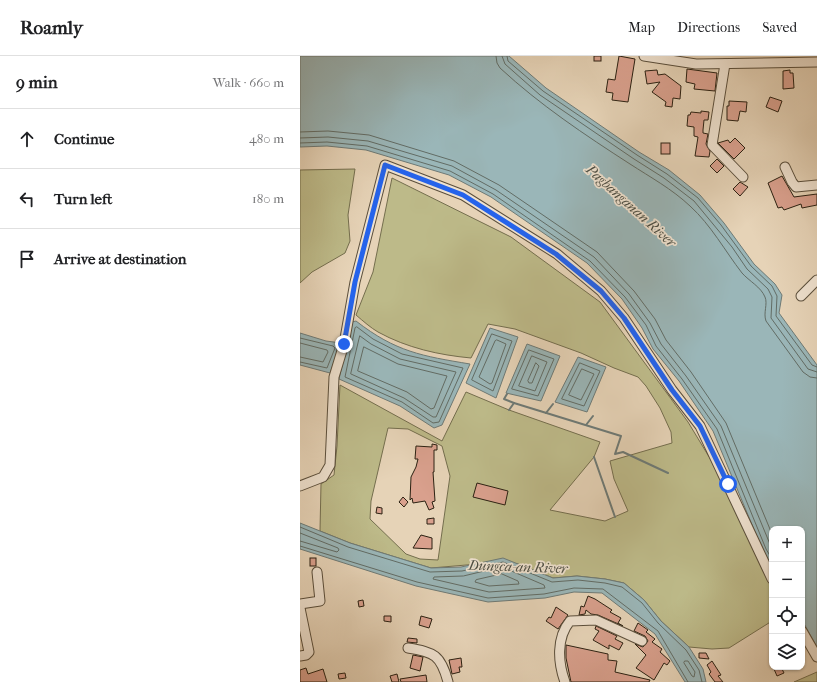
<!DOCTYPE html>
<html lang="en">
<head>
<meta charset="utf-8">
<style>
	:root { --surface:#fff; --page:#f6f6f6; --text:#202124; --muted:#757577; --line:#e0e0e0 }
	body { margin:0; font-family:"IM FELL French Canon",serif; background:var(--page); color:var(--text) }
	.controls { position:absolute; right:12px; bottom:12px; display:grid; overflow:hidden; border-radius:8px; box-shadow:0 1px 3px #0004 }
	.controls button { width:36px; height:36px; display:grid; place-items:center; padding:0; border:0; border-bottom:1px solid var(--line); background:var(--surface); color:var(--text); font:20px sans-serif }
	.stop { position:absolute; width:12px; height:12px; margin:-9px; border:3px solid #2563eb; border-radius:50%; background:#fff }
	.stop.end { background:#2563eb; border-color:#fff; box-shadow:0 1px 4px #0008 }
	.list { margin:0; padding:0; list-style:none }
	h2 { display:flex; justify-content:space-between; align-items:center; height:52px; margin:0; padding:0 16px; font-size:17px }
	h2 small { font-size:13px; font-weight:400; color:var(--muted) }
	.list li { display:grid; grid-template-columns:26px 1fr auto; gap:12px; align-items:center; box-sizing:border-box; height:60px; padding:0 16px; border-top:1px solid var(--line) }
	.list b { display:block; font-size:15px; white-space:nowrap }
	.list em { font-size:13px; font-style:normal; color:var(--muted) }
	.icon { flex:none; width:22px; height:22px; fill:none; stroke:currentColor; stroke-width:2; stroke-linecap:round; stroke-linejoin:round }
	.map { position:relative; flex:none; width:517px; height:626px; overflow:hidden }
	header { display:flex; align-items:center; gap:24px; box-sizing:border-box; height:56px; padding:0 20px; background:var(--surface); border-bottom:1px solid var(--line) }
	header strong { font-size:19px }
	nav { display:flex; gap:22px; margin-inline-start:auto; font-size:14px }
	main { display:flex }
	aside { flex:1; background:var(--surface) }
	.map>svg:first-child { display:block }
	.green { fill:#bdba89; stroke:#746e4e; fill-rule:evenodd }
	.water { fill:#9ab6b8; stroke:#6e7a76 }
	.lines { fill:none; stroke-linecap:round; stroke-linejoin:round }
	.shore { stroke:#626c65; stroke-width:1 }
	.stream { stroke:#6e7a76; stroke-width:2 }
	.building { fill:#d9a08d; stroke:#2b2112 }
	.minor-casing { stroke:#5a4e3b; stroke-width:11 }
	.minor { stroke:#efe2d0; stroke-width:9 }
	.route { stroke:#2563eb; stroke-width:5 }
	.labels { text-anchor:middle; dominant-baseline:central; stroke-width:3.5; stroke-linejoin:round; paint-order:stroke }
	.water-label { font-size:14px; font-style:italic; fill:#4c4e44; stroke:#efe2d0 }
</style>
</head>
<body>
<header>
<strong>Roamly</strong>
<nav><a>Map</a><a>Directions</a><a>Saved</a></nav>
</header>
<main>
<aside>
<h2>9 min<small>Walk · 660 m</small></h2>
<ul class="list">
<li><svg class="icon" aria-label="ahead" viewBox="0 0 24 24"><path d="M12 20V5M6 11l6-6 6 6"/></svg><div><b>Continue</b></div><em>480 m</em></li>
<li><svg class="icon" aria-label="left" viewBox="0 0 24 24"><path d="M17 20v-9H6M10 6l-5 5 5 5"/></svg><div><b>Turn left</b></div><em>180 m</em></li>
<li><svg class="icon" aria-label="arrive" viewBox="0 0 24 24"><path d="M6 21V4h12l-3 4 3 4H6"/></svg><div><b>Arrive at destination</b></div></li>
</ul>
</aside>
<div class="map">
<svg width="517" height="626" viewBox="0 0 517 626">
	<rect width="100%" height="100%" fill="#e6d3b7"/>
	<filter id="stains"><feTurbulence type="fractalNoise" baseFrequency=".005" numOctaves="4"/><feColorMatrix values="0 0 0 0 .2 0 0 0 0 .09 0 0 0 0 .02 0 0 0 .5 -.17"/></filter>
	<radialGradient id="worn" r=".72"><stop offset=".6" stop-color="#630" stop-opacity="0"/><stop offset="1" stop-color="#630" stop-opacity=".3"/></radialGradient>
	<g class="green">
		<polygon points="55,113 48,159 50,185 45,197 12,216 0,227 0,114"/>
		<path d="M92,122L211,181L300,246L388,366L414,409L459,505L472,528V565L429,592L412,593L389,591L361,565L344,544L324,527L305,523L277,520L253,522L218,508H178L131,512L50,487L20,475L21,428L34,419L37,390L40,329L142,385L166,336L209,354L300,386L294,401L250,454L305,465L328,455L314,423L310,405L372,387L371,376L360,352L346,330L338,321L314,312L281,297L215,273L188,268L171,302C139,299 107,292 78,276C71,272 63,265 56,259L73,216ZM88,372L108,373L142,390L150,420L138,504L120,503L106,498L70,463L71,445Z"/>
		<polygon points="517,616 517,626 494,626"/>
	</g>
	<g class="water">
		<polygon points="0,0 209,0 246,32 339,96 369,114 400,139 424,167 454,208 475,228 482,239 479,257 517,309 517,591 502,564 502,473 472,473 472,511 463,495 413,375 379,325 353,293 342,272 322,243 287,207 191,141 149,119 66,94 27,90 0,91"/>
		<path d="M56,265C96,296 122,300 170,308L142,369L134,372L100,350L39,323L52,266Z"/>
		<polygon points="190,272 218,281 196,342 166,327"/>
		<polygon points="0,277 26,285 41,287 30,317 0,309"/>
		<polygon points="227,288 260,300 241,345 206,337"/>
		<polygon points="278,301 306,311 287,356 255,346"/>
		<polygon points="0,467 50,487 131,512 161,511 203,502 253,522 277,520 305,523 324,527 344,544 361,565 389,591 403,613 406,626 385,626 355,578 302,537 274,536 245,542 188,546 116,530 0,493"/>
	</g>
	<g class="lines">
		<g class="shore">
			<path d="M196,0L197,7L200,12C240,49 285,79 330,108C350,121 372,133 390,150C411,169 425,195 442,217C449,225 461,231 465,241C468,248 463,257 466,265L503,316L510,321L517,322"/>
			<polyline points="202,0 205,8 240,39 334,103 364,122 394,145 432,191 447,213 468,233 472,241 471,262 508,313 517,316"/>
			<polyline points="207,0 208,5 243,35 337,99 367,118 398,142 421,169 451,210 472,230 477,240 476,260 512,309 517,311"/>
			<polyline points="0,76 28,75 69,79 154,105 199,129 297,196 334,235 355,263 366,284 391,316 426,367 472,478"/>
			<polyline points="0,82 28,81 68,85 152,110 196,134 294,201 329,238 350,267 361,288 386,320 421,370 472,493"/>
			<polyline points="0,87 27,86 67,90 150,115 193,138 290,205 325,241 346,269 356,290 382,323 417,373 466,493 472,503"/>
			<polygon points="57,271 73,283 102,298 163,312 139,366 133,367 102,346 45,321 55,272"/>
			<polygon points="192,278 212,285 193,335 172,324"/>
			<polygon points="60,280 71,288 100,303 156,316 136,361 133,361 104,342 51,318"/>
			<polyline points="0,282 33,290 35,292 27,312 0,306"/>
			<polygon points="197,284 206,288 192,327 190,328 179,321 195,285"/>
			<polyline points="0,287 27,294 28,296 23,306 0,301"/>
			<polygon points="64,291 98,308 147,320 134,352 131,353 107,336 58,315"/>
			<polygon points="229,294 254,303 238,340 212,333"/>
			<polygon points="232,300 247,306 235,335 219,330"/>
			<polygon points="236,307 239,310 232,327 229,327 228,325"/>
			<polygon points="280,307 300,315 284,350 262,343"/>
			<polygon points="282,313 294,318 281,344 269,339"/>
			<polyline points="0,471 48,491 130,516 162,515 203,506 252,526 278,524 305,527 322,531 342,547 358,567 386,594 399,614 402,626"/>
			<polyline points="0,477 38,492 39,494 37,496 0,485"/>
			<polyline points="0,490 117,526 188,542 244,538 274,532 303,533 358,575 388,626"/>
			<polygon points="202,511 244,529 245,532 189,536 133,523 134,521 163,520"/>
			<polygon points="202,518 218,525 219,528 189,530 175,526 176,524"/>
			<polygon points="385,605 388,605 395,616 394,621 392,620 384,607"/>
		</g>
		<g class="stream">
			<polyline points="207,338 204,343 214,347"/>
			<polyline points="209,354 214,347 321,380 315,398 323,396 368,417"/>
			<polyline points="246,357 253,348"/>
			<polyline points="286,369 293,360"/>
			<polyline points="294,401 315,461"/>
		</g>
	</g>
	<g class="building">
		<rect x="294" y="0" width="7" height="5"/>
		<polygon points="319,0 335,3 328,46 312,44 313,37 306,36 308,23 315,24"/>
		<polygon points="387,13 417,17 415,35 394,33 395,28 386,26"/>
		<polygon points="357,14 358,19 365,18 381,30 380,43 373,42 372,51 365,50 366,46 352,36 360,26 347,28 345,15"/>
		<polygon points="490,14 490,17 493,17 494,32 483,33 483,15"/>
		<polygon points="470,41 482,45 478,56 466,51"/>
		<polygon points="429,45 447,46 446,56 440,55 438,65 427,64 427,50 429,50"/>
		<polygon points="401,55 409,56 408,64 404,64 403,74 403,77 408,78 406,88 410,95 409,101 395,100 398,81 394,80 394,71 387,70 388,59 390,59 391,56 401,57"/>
		<polygon points="435,82 445,92 434,103 418,87 428,84 430,87"/>
		<rect x="361" y="87" width="9" height="11"/>
		<polygon points="417,103 424,110 417,117 410,110"/>
		<polygon points="482,120 494,141 517,138 517,149 502,152 501,148 484,154 482,151 478,152 468,127"/>
		<polygon points="440,126 448,131 440,140 433,133"/>
		<polygon points="132,388 137,389 137,394 134,394 134,416 133,416 135,445 132,446 134,452 129,454 125,445 113,447 112,442 110,444 111,421 116,411 118,403 115,403 116,390 132,391"/>
		<polygon points="177,427 208,435 205,449 173,441"/>
		<polygon points="103,441 108,446 104,451 99,446"/>
		<polygon points="77,451 82,452 82,458 76,457"/>
		<polygon points="134,462 134,468 127,468 127,463"/>
		<polygon points="121,479 132,482 132,493 113,492"/>
		<rect x="10" y="502" width="6" height="8"/>
		<polygon points="288,540 295,543 312,554 310,556 321,562 318,567 323,570 298,559 291,558 286,554 285,558 279,559 281,550 284,551"/>
		<polygon points="63,544 64,550 59,551 58,545"/>
		<polygon points="256,551 268,559 258,573 246,565 249,561 251,562"/>
		<polygon points="84,560 91,560 91,566 84,565"/>
		<polygon points="121,560 132,563 129,572 119,569"/>
		<polygon points="338,567 348,574 346,576 355,583 352,586 362,593 360,596 370,605 367,609 364,607 354,624 336,612 346,599 335,588 343,591 348,585 345,580 334,575"/>
		<polygon points="296,570 317,580 315,583 323,587 319,594 309,589 309,593 293,584 299,575 295,573"/>
		<polygon points="108,582 117,583 117,587 107,586"/>
		<polygon points="266,589 308,598 308,604 317,605 315,616 350,624 349,626 271,626 266,602"/>
		<polygon points="399,597 406,597 409,603 399,602"/>
		<polygon points="113,599 123,601 120,615 110,612"/>
		<polygon points="161,602 162,611 159,611 160,616 152,618 149,604"/>
		<polygon points="412,605 421,619 418,620 423,626 415,626 409,618 411,616 407,609"/>
		<polygon points="481,611 484,617 477,620 474,613"/>
		<polygon points="6,612 8,618 23,613 27,626 0,626 0,614"/>
		<polygon points="45,617 46,622 39,623 38,618"/>
		<polygon points="97,618 99,626 92,626 90,620"/>
		<polygon points="126,619 127,626 101,626 100,623"/>
	</g>
	<g class="lines">
		<g class="minor-casing">
			<g id="minor">
				<polyline points="344,0 396,8 517,6"/>
				<polyline points="425,8 412,89 443,121"/>
				<polyline points="485,111 492,126 496,131 517,129"/>
				<polyline points="501,240 517,224"/>
				<polyline points="0,430 23,421 30,409 34,321 44,288 55,226 85,109 163,139 257,198 301,235 324,262 372,334 400,370 472,523"/>
				<polyline points="0,548 20,545 17,516"/>
				<polyline points="0,552 9,596 6,599 0,600"/>
				<polyline points="502,575 517,601"/>
				<path d="M108,592C134,596 141,599 148,626"/>
				<path d="M265,626C258,607 256,582 270,565L296,564L342,585"/>
			</g>
		</g>
		<use href="#minor" class="minor"/>
	</g>
	<g class="lines">
		<polyline class="route" points="44,288 55,226 85,109 163,139 256,198 301,235 324,262 372,334 400,370 428,428"/>
	</g>
	<g class="labels">
		<g class="water-label">
			<text transform="translate(331 150) rotate(42)">Pagbanganan River</text>
			<text transform="translate(218 511) rotate(2)">Dungca-an River</text>
		</g>
	</g>
	<rect width="100%" height="100%" filter="url(#stains)"/>
	<rect width="100%" height="100%" fill="url(#worn)"/>
</svg>
<div class="controls">
<button>+</button>
<button>−</button>
<button><svg class="icon" aria-label="locate" viewBox="0 0 24 24"><circle cx="12" cy="12" r="6"/><path d="M12 2v4M12 18v4M2 12h4M18 12h4"/></svg></button>
<button><svg class="icon" aria-label="layers" viewBox="0 0 24 24"><path d="M12 4l9 5-9 5-9-5zM3 14l9 5 9-5"/></svg></button>
</div>
<div class="stop" style="left:428px;top:428px"></div>
<div class="stop end" style="left:44px;top:288px"></div>
</div>
</main>
</body>
</html>
